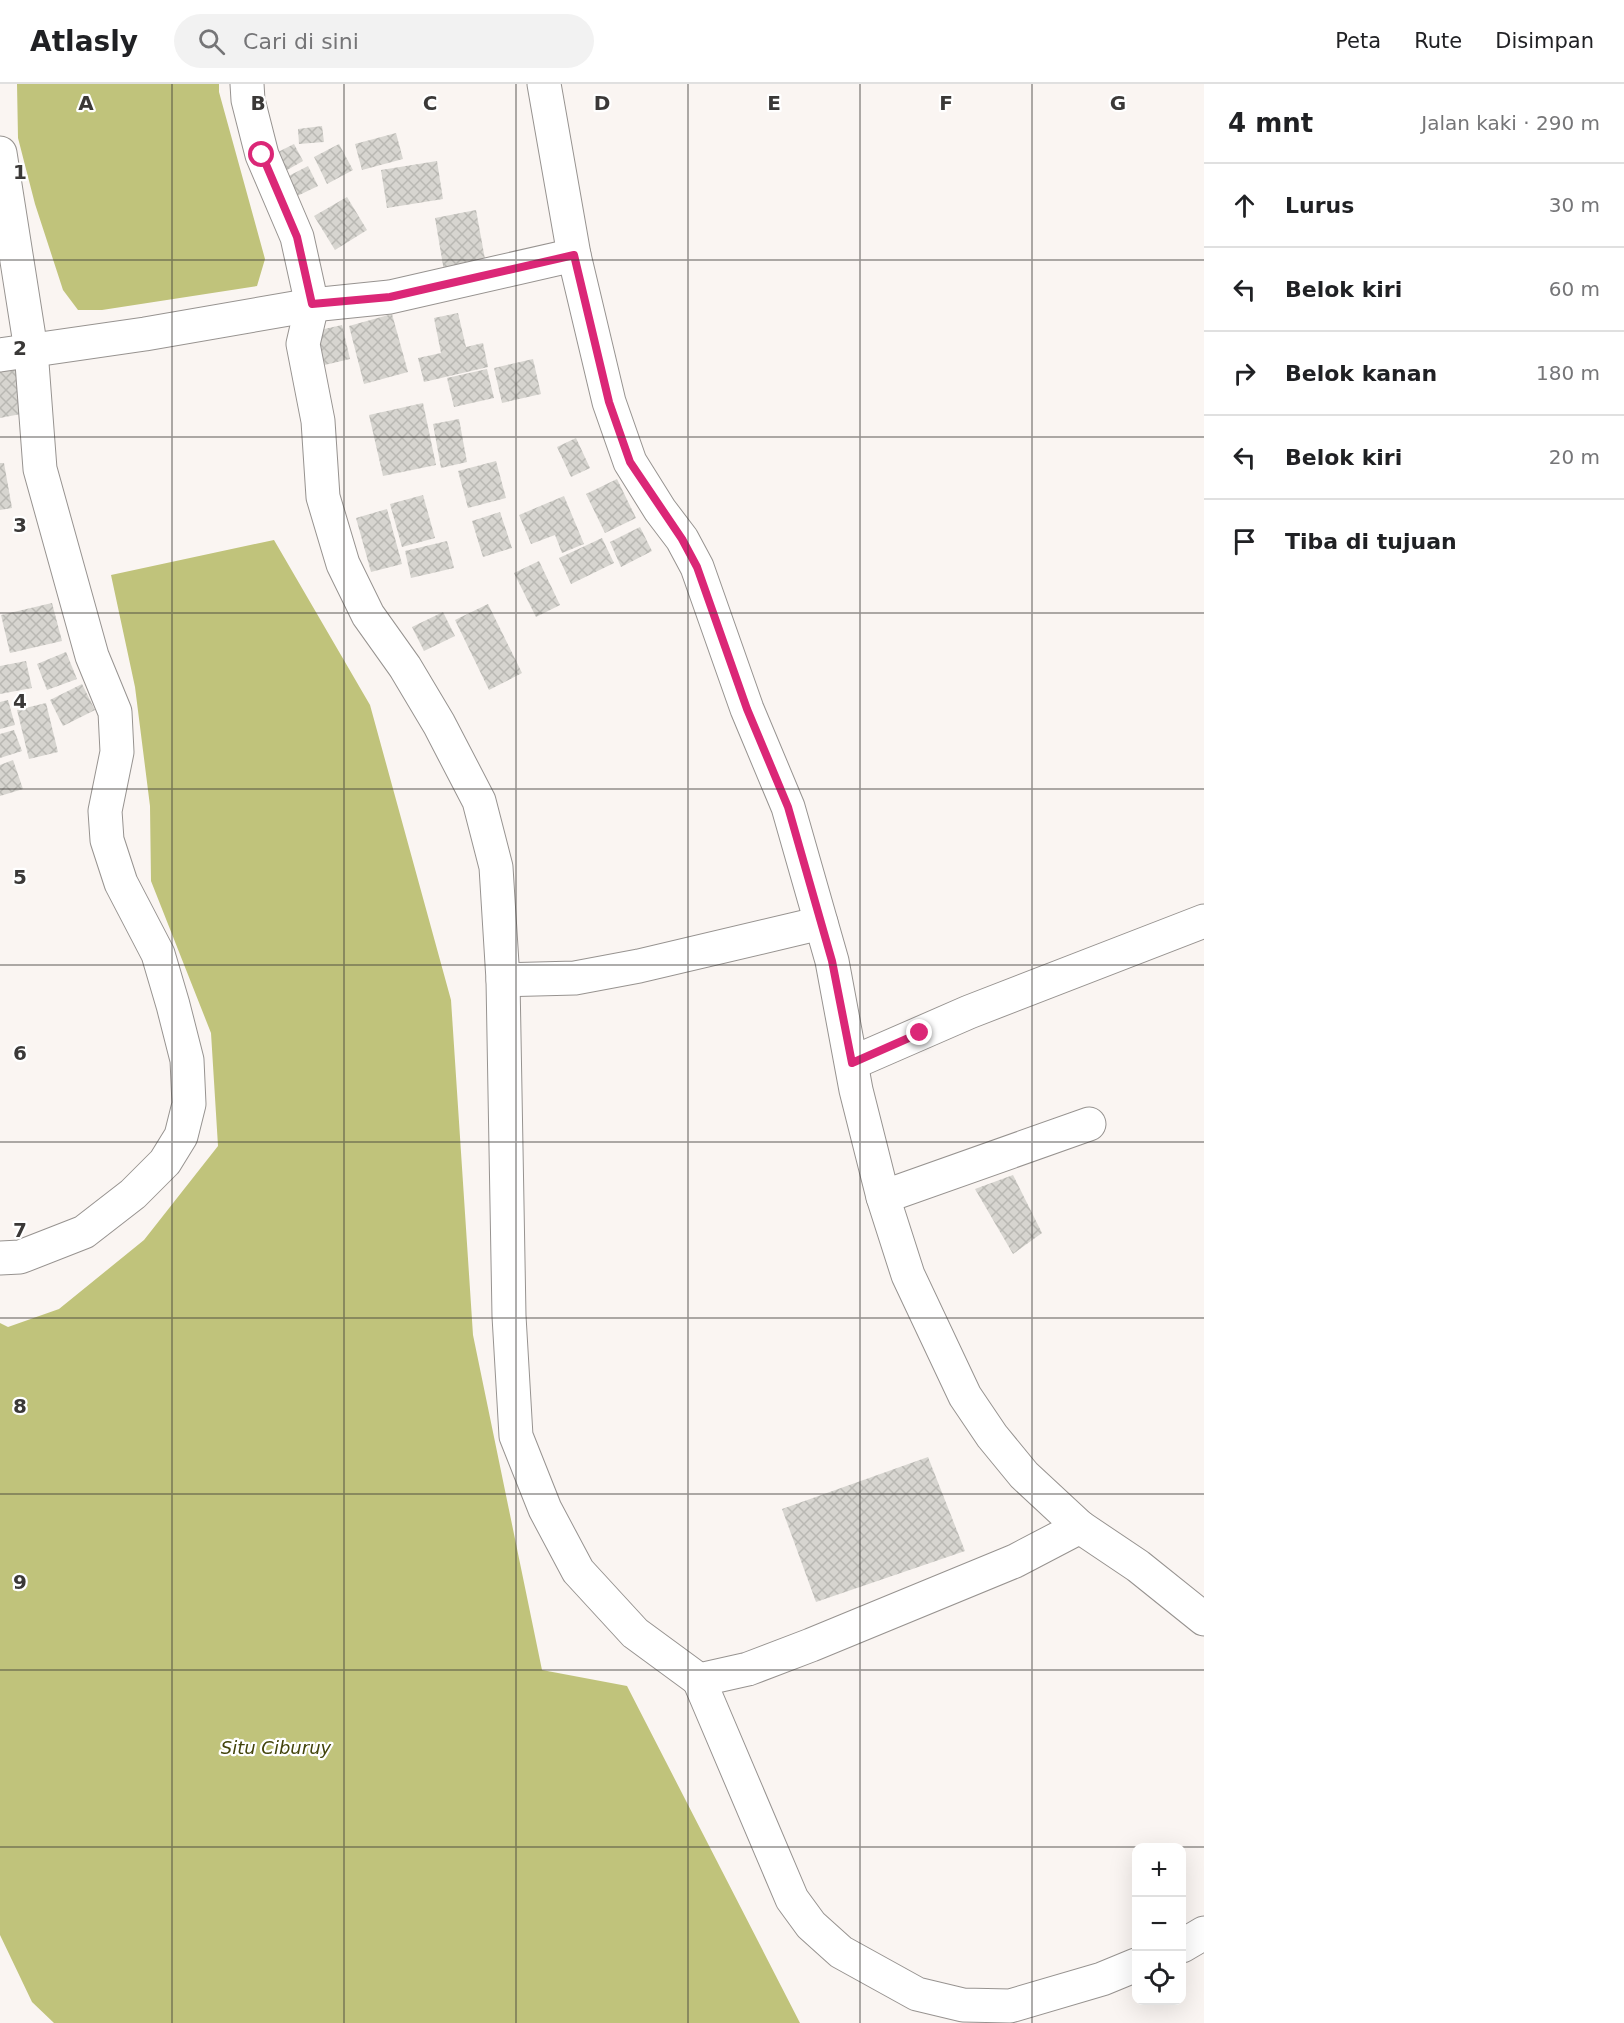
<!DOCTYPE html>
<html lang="id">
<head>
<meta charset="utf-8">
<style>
	:root { --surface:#fff; --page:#f2f2f2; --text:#202124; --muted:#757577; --line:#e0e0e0 }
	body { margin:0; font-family:"DejaVu Sans",sans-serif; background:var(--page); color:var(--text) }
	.controls { position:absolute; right:18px; bottom:18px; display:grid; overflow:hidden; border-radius:12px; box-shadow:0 6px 24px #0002 }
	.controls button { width:54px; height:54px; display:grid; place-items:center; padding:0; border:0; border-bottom:2px solid var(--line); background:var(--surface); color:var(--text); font:30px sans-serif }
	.stop { position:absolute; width:18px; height:18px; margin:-14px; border:4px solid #db2777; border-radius:50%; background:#fff }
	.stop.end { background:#db2777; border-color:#fff; box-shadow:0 2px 6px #0008 }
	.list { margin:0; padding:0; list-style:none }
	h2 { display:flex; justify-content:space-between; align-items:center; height:78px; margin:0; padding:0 24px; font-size:26px }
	h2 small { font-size:20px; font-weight:400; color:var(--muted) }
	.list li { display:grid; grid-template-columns:39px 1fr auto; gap:18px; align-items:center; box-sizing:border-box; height:84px; padding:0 24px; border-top:2px solid var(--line) }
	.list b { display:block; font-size:22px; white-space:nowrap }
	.list em { font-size:20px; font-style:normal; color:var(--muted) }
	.icon { flex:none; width:33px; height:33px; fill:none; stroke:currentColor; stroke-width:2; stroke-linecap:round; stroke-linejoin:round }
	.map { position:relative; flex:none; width:1204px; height:1939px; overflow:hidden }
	header { display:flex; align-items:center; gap:36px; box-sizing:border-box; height:84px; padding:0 30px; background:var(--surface); border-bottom:2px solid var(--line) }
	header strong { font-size:28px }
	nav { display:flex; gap:33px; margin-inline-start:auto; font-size:21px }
	.search { width:420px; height:54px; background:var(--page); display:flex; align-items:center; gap:15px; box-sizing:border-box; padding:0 21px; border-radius:33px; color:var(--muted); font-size:22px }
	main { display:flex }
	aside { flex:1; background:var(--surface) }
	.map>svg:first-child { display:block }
	.water { fill:#c0c37b }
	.building { fill:url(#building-cross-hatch) }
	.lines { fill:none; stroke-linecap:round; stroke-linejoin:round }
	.minor-casing { stroke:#979390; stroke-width:35 }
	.minor { stroke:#fff; stroke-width:33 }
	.route { stroke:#db2777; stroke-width:8 }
	.grid { fill:none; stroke:#3a3837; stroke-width:1.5; stroke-opacity:0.55 }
	.labels { text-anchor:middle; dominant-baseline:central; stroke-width:4.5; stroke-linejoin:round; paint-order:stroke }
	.water-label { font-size:18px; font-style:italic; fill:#43440b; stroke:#fff }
	.grid-label { font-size:20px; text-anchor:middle; font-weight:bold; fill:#3a3837; stroke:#fff; stroke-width:4.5; stroke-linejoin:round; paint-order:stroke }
</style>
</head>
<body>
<header>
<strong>Atlasly</strong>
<div class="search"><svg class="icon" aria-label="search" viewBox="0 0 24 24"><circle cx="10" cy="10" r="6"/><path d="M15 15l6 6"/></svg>Cari di sini</div>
<nav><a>Peta</a><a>Rute</a><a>Disimpan</a></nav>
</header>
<main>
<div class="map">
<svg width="1204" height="1939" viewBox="0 0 1204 1939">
	<defs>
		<pattern id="building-cross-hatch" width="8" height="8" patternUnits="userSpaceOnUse" patternTransform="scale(1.5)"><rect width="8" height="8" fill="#d7d5d0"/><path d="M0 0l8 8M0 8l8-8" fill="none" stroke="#b9b8b3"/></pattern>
	</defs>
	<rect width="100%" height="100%" fill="#faf5f2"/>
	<g class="water">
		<polygon points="17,0 219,0 219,8 265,175 257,202 102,226 78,226 63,206 35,120 18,54"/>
		<polygon points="274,456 370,621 451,916 473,1251 542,1586 627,1602 800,1939 54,1939 32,1918 0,1851 0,1239 8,1243 59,1225 144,1156 218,1062 211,949 151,797 150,722 135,603 111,491"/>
	</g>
	<g class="building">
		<polygon points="322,42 324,58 299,60 298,45"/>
		<polygon points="396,49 403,75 362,86 355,60"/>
		<polygon points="294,60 303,77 280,90 270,72"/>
		<polygon points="339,60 353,86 327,100 314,73"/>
		<polygon points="437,77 443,115 387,124 381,86"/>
		<polygon points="308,82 318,102 291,115 281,96"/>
		<polygon points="347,113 367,146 335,166 314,132"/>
		<polygon points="476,126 487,186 445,193 435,134"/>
		<polygon points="458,229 466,263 483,259 488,283 424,298 418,274 441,269 434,234"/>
		<polygon points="392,230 408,288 364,300 349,242"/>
		<polygon points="342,241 350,275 316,283 307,249"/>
		<polygon points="533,275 541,310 502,319 494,284"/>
		<polygon points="16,277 26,329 0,334 0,280"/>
		<polygon points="487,285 494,314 454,323 447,294"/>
		<polygon points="423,319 436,381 383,392 369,331"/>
		<polygon points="459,335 467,378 441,384 433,340"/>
		<polygon points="576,354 590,384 571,393 557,363"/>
		<polygon points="496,377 506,414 468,424 458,387"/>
		<polygon points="0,379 4,379 12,424 0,426"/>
		<polygon points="617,395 636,434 605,449 586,410"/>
		<polygon points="423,411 435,454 402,463 390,420"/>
		<polygon points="564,412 584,460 562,469 555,451 531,460 519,431"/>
		<polygon points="387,425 402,480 371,488 356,434"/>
		<polygon points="500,428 512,464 483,473 472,437"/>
		<polygon points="640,443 652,467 621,483 610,458"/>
		<polygon points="602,454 614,479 571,500 559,474"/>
		<polygon points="447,457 454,484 411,494 405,467"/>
		<polygon points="539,477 560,521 536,533 514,489"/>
		<polygon points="52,519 62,557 10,569 1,531"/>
		<polygon points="488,520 522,589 489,606 455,536"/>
		<polygon points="443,528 455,552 424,567 412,543"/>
		<polygon points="66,568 77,595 47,606 37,580"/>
		<polygon points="26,577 32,604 0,610 0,582"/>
		<polygon points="82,600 95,626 63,642 50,616"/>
		<polygon points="8,616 15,641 0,645 0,618"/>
		<polygon points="46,619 58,668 29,675 17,626"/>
		<polygon points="14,646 22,667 0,674 0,650"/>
		<polygon points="13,676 23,705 0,712 0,681"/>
		<polygon points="1013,1091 1042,1149 1013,1170 975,1105"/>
		<polygon points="928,1373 965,1467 816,1518 782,1425"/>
	</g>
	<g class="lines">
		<g class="minor-casing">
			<g id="minor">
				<polyline points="247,0 248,16 262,71 297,153 312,221 303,260 318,337 323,413 343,480 368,531 405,583 439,640 479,717 496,783 503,896 575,894 639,882 821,839"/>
				<polyline points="544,0 574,171 609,318 630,378 660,426 682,455 697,483 747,625 788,723 832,877 856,1006 883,1113 908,1191 965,1312 992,1352 1024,1391 1080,1443 1138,1482 1204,1535"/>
				<polyline points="0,69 31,266 40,385 92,572 115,628 117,668 105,727 107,756 121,799 158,870 173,921 187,976 189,1020 181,1052 165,1078 133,1110 84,1148 20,1173 0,1174"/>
				<polyline points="0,271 145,250 312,221 390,213 574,171"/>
				<polyline points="503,896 509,1232 516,1352 545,1425 578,1487 635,1549 699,1596 748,1585 811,1561 1015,1477 1080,1443"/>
				<polyline points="852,979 969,928 1204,837"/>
				<polyline points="883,1113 1089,1040"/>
				<polyline points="699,1596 792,1815 811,1841 841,1868 917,1910 963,1921 1010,1922 1102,1895 1136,1881"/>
				<polyline points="1182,1862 1204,1849"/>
			</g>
		</g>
		<use href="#minor" class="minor"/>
	</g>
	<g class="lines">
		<polyline class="route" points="262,71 297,153 312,220 390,213 574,171 609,318 630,378 682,455 697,483 747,625 788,723 832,877 852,979 920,949"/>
	</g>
	<path class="grid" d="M172,0V1939M344,0V1939M516,0V1939M688,0V1939M860,0V1939M1032,0V1939M0,176H1204M0,353H1204M0,529H1204M0,705H1204M0,881H1204M0,1058H1204M0,1234H1204M0,1410H1204M0,1586H1204M0,1763H1204"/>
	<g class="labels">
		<g class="water-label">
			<text x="276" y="1663">Situ Ciburuy</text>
		</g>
	</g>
	<g class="grid-label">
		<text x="86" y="26">A</text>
		<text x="258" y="26">B</text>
		<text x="430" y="26">C</text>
		<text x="602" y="26">D</text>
		<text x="774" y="26">E</text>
		<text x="946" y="26">F</text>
		<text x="1118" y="26">G</text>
		<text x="20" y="95">1</text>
		<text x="20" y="271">2</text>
		<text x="20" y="448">3</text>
		<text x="20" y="624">4</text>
		<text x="20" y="800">5</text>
		<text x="20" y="976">6</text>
		<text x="20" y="1153">7</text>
		<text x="20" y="1329">8</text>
		<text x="20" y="1505">9</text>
	</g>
</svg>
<div class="controls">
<button>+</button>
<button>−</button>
<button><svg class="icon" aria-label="locate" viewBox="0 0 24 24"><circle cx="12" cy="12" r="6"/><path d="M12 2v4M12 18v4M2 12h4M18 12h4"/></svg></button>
</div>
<div class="stop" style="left:262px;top:71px"></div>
<div class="stop end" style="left:920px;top:949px"></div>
</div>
<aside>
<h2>4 mnt<small>Jalan kaki · 290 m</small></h2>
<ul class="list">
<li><svg class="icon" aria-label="ahead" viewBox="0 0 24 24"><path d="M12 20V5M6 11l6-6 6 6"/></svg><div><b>Lurus</b></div><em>30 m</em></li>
<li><svg class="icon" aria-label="left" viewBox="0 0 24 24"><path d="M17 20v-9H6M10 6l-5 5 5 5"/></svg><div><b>Belok kiri</b></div><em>60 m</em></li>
<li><svg class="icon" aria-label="right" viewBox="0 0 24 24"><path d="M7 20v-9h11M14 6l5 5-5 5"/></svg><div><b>Belok kanan</b></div><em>180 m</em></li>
<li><svg class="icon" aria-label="left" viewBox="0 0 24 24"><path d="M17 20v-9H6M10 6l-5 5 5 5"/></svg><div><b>Belok kiri</b></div><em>20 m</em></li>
<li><svg class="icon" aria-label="arrive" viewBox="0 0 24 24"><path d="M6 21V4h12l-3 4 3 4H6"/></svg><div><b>Tiba di tujuan</b></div></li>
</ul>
</aside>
</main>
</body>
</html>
